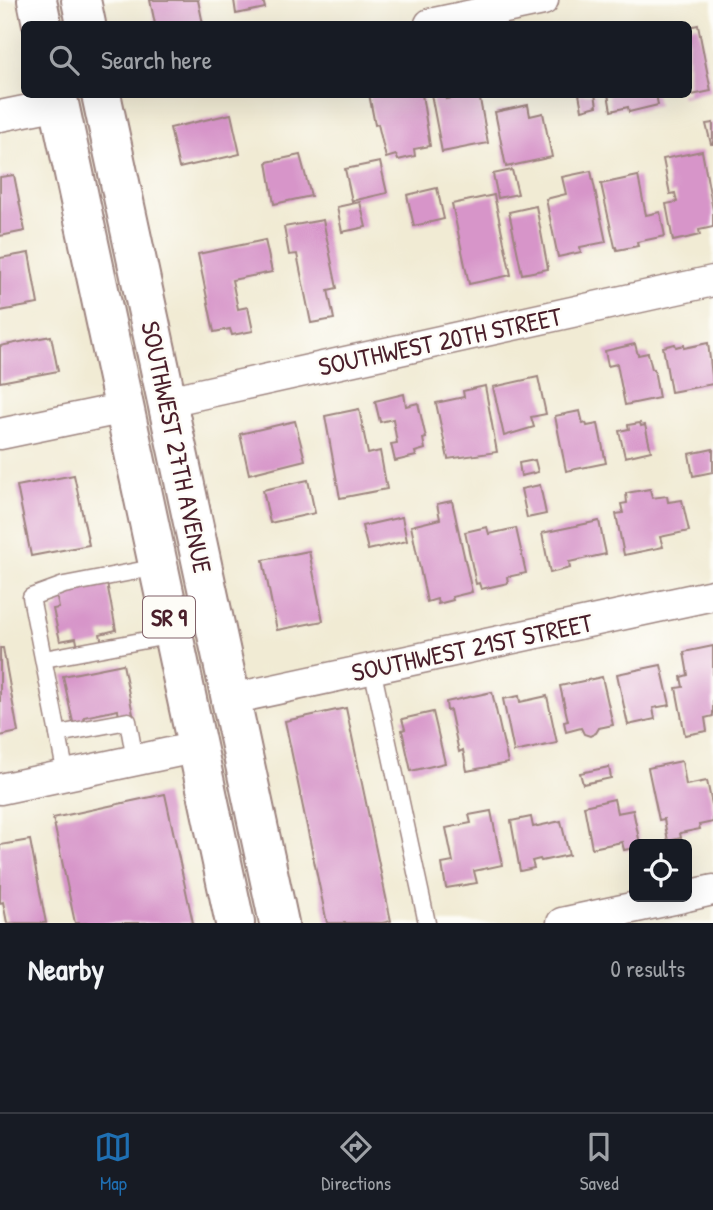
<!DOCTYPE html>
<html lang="en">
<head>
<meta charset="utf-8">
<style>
	:root { --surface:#171b24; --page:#20242c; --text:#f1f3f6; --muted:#9ea1a6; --line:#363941; --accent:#1f6fb2 }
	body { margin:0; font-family:"Patrick Hand",sans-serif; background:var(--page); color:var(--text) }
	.controls { position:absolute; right:21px; bottom:21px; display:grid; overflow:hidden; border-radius:10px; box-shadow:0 7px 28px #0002 }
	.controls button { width:63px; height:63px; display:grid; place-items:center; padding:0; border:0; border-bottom:2px solid var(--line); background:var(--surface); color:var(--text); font:35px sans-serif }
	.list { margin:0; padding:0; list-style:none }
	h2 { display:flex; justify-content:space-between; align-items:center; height:91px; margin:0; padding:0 28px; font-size:30px }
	h2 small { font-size:23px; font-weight:400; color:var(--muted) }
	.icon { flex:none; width:38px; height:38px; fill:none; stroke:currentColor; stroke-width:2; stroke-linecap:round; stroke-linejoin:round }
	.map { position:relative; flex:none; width:713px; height:923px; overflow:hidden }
	.search { position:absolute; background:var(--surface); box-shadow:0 7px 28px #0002; left:21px; right:21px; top:21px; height:77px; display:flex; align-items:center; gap:18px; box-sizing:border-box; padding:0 24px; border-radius:10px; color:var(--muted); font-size:26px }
	.sheet { height:189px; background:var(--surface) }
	nav { display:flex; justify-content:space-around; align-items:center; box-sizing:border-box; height:98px; border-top:2px solid var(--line); background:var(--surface); font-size:19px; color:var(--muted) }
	nav a { display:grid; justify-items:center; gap:4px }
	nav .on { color:var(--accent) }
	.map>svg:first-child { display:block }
	.building { fill:#d795c9 }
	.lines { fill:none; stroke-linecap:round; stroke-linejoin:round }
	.lane-casing { stroke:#9e8580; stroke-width:19 }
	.street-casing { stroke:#9e8580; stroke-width:33 }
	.highway-casing { stroke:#9e8580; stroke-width:42 }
	.lane { stroke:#fff; stroke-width:16 }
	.street { stroke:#fff; stroke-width:30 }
	.highway { stroke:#fff; stroke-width:38 }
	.labels { text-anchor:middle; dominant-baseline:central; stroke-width:5; stroke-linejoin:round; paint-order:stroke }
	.shield { fill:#fdfcf7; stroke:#806168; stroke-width:2 }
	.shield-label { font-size:24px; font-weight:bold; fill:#4a1f2b }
	.street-label { font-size:26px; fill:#4a1f2b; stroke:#fdfcf7 }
</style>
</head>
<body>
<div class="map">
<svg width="713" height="923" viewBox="0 0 713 923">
	<rect width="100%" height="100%" fill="#fdfcf7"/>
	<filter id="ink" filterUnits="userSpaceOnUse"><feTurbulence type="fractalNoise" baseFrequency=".0143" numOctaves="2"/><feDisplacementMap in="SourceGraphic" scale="14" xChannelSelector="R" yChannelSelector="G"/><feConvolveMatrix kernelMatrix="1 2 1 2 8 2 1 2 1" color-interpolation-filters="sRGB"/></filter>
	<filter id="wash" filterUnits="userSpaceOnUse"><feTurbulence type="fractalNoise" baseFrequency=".00686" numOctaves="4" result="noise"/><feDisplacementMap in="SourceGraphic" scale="28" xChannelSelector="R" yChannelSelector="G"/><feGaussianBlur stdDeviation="1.57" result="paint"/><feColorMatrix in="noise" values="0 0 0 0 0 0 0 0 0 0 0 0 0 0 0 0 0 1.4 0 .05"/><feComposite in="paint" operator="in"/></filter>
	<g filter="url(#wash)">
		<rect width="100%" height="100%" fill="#f1ebd4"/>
		<g id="blocks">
			<g class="building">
				<polygon points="150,0 198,0 203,24 155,24"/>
				<polygon points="234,0 263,0 265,8 236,14"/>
				<polygon points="698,25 711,91 682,97 681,94 688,94 688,27"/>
				<polygon points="369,94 422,94 430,146 414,149 415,156 398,160 396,155 386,158 378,124 375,125"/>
				<polygon points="431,94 445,94 446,99 479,94 488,143 442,152"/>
				<polygon points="579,94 595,94 597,106 582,110"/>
				<polygon points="608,94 656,94 658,105 629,112 628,107 611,111"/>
				<polygon points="528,105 530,116 543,113 552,157 506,167 495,112"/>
				<polygon points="231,114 240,154 179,168 170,128"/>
				<polygon points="713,123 713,144 711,144 706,124"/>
				<polygon points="702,151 713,210 713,227 699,230 700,235 673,241 666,204 677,202 675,193 670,194 663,159"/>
				<polygon points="300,155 311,196 274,204 267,162"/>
				<polygon points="380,162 387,193 352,201 345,169"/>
				<polygon points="512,170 518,194 498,198 493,174"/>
				<polygon points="591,171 606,242 580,247 581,252 558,257 546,199 566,194 562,177"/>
				<polygon points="14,175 25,231 0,236 0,177"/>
				<polygon points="638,176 646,215 660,212 665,236 637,242 638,246 617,250 616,247 615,247 601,184"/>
				<polygon points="437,188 444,219 414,226 407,195"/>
				<polygon points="494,195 511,275 469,284 452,204"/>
				<polygon points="360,202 366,227 342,232 337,207"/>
				<polygon points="536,206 548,269 522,274 509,212"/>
				<polygon points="323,220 337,288 328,290 334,319 311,323 297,254 289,255 284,227"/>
				<polygon points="265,240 272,272 232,280 238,309 248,307 253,331 232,335 230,329 214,332 198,254"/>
				<polygon points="29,253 38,304 0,311 0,258"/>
				<polygon points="51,336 58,371 0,382 0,346"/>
				<polygon points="708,343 713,384 671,392 663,347 675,344 676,347 684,345 684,348"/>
				<polygon points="635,344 638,355 648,353 652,369 654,369 659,398 625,405 617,364 608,366 605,351"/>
				<polygon points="538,377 546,414 531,417 534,427 504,436 493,387"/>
				<polygon points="485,386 497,452 448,459 436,403 464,397 463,391"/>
				<polygon points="404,394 406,406 418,403 426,438 423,439 425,449 415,452 416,456 395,461 391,444 397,443 393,419 380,422 375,401"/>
				<polygon points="359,409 368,454 380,451 387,489 340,498 325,416"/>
				<polygon points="580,411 583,424 586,423 587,426 598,424 606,463 566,471 555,416"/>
				<polygon points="295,421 305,460 249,474 240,434"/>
				<polygon points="640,423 641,426 645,425 651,451 625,457 619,431 629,429 628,425"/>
				<polygon points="713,449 713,472 693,476 689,454"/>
				<polygon points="535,460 538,472 521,476 519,463"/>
				<polygon points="74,475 89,545 31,556 17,486"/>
				<polygon points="308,480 315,513 270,523 263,490"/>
				<polygon points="540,485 546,514 527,518 521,489"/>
				<polygon points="650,489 652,498 667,496 668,502 682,500 689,531 660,537 663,547 624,555 616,514 623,513 621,504 627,503 626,493"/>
				<polygon points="452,501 472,592 452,597 453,600 438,604 437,599 427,602 411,526 440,519 437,504"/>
				<polygon points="402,517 407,541 368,550 362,526"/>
				<polygon points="599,521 606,554 569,562 570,568 550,573 542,533"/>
				<polygon points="487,527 489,534 516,528 526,573 507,577 508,583 481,589 479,583 476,584 465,532"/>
				<polygon points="309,551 323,621 277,630 263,560"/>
				<polygon points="107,583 116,630 100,634 102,643 78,648 76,638 60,641 53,609 59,608 56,593"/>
				<polygon points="713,646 713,716 705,718 707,731 685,735 676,688 683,687 681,677 688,675 684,652"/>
				<polygon points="0,648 3,648 18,732 0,736"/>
				<polygon points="123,664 133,714 119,717 118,710 84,717 85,724 74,727 63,676"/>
				<polygon points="661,665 670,705 653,708 655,719 628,725 617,674"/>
				<polygon points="602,677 613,725 599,728 596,733 590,736 584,734 581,728 566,732 564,722 568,721 560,686"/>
				<polygon points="492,692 508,763 467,771 463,750 459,752 450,710 447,711 446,702"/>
				<polygon points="519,696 520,702 547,696 557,743 514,752 503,699"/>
				<polygon points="346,708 391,921 382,923 327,923 285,721"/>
				<polygon points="433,712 445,763 411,771 402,730 405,729 402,719"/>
				<polygon points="682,761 686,785 707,781 713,809 713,822 699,825 700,829 680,833 681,838 668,841 664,819 659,820 648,768"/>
				<polygon points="609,767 611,778 583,784 580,773"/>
				<polygon points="165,794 193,923 75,923 53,818"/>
				<polygon points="614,799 617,813 633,810 640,844 634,844 634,848 624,850 622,842 592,848 584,806"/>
				<polygon points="491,811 502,865 474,871 477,883 446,888 442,864 453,862 446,828 471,823 469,815"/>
				<polygon points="531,817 533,827 561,821 569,855 541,861 540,859 532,861 534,868 520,871 511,821"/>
				<polygon points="30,840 46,923 7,923 3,902 0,903 0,845"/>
			</g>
		</g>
	</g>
	<g filter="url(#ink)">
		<use href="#blocks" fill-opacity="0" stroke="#9e8580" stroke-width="2"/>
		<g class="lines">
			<g class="lane-casing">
				<g id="lane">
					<polyline points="44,659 173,635"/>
					<polyline points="372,668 427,923"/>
					<polyline points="58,734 128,721 135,760"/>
					<polyline points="66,775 31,597 64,585 158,567"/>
				</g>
			</g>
			<g class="street-casing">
				<g id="street">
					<polyline points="430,24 543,0"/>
					<polyline points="0,116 59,104"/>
					<polyline points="168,401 713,281"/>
					<polyline points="0,434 125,408"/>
					<polyline points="231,699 713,595"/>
					<polyline points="0,789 198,747"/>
					<polyline points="687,896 713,890"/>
					<polyline points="562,923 683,897"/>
				</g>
			</g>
			<g class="highway-casing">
				<g id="highway">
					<polyline points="37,0 42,24"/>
					<polyline points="81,0 86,24"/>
					<polyline points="57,94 235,923"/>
					<polyline points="101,94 279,923"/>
				</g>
			</g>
			<use href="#lane" class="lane"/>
			<use href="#street" class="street"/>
			<use href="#highway" class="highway"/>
		</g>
	</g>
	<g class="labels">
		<rect class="shield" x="143" y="596.5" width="52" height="41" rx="5"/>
		<g class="shield-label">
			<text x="169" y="617">SR 9</text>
		</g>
		<g class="street-label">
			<text transform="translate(440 341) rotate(-12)">SOUTHWEST 20TH STREET</text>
			<text transform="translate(177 447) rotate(78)">SOUTHWEST 27TH AVENUE</text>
			<text transform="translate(472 647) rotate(-12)">SOUTHWEST 21ST STREET</text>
		</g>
	</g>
</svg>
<div class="controls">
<button><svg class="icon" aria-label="locate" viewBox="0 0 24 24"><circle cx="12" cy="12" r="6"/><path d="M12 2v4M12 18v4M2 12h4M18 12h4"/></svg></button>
</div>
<div class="search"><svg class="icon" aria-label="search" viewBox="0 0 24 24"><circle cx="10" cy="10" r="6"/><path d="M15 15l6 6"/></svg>Search here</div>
</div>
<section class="sheet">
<h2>Nearby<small>0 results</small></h2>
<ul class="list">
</ul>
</section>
<nav>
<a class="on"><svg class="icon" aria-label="map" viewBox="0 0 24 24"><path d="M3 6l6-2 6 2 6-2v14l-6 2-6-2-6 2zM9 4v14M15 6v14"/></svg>Map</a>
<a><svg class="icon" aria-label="directions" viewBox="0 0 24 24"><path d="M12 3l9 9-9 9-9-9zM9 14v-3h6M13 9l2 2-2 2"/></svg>Directions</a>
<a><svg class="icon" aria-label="saved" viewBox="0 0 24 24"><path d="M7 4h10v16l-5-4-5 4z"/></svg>Saved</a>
</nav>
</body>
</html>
